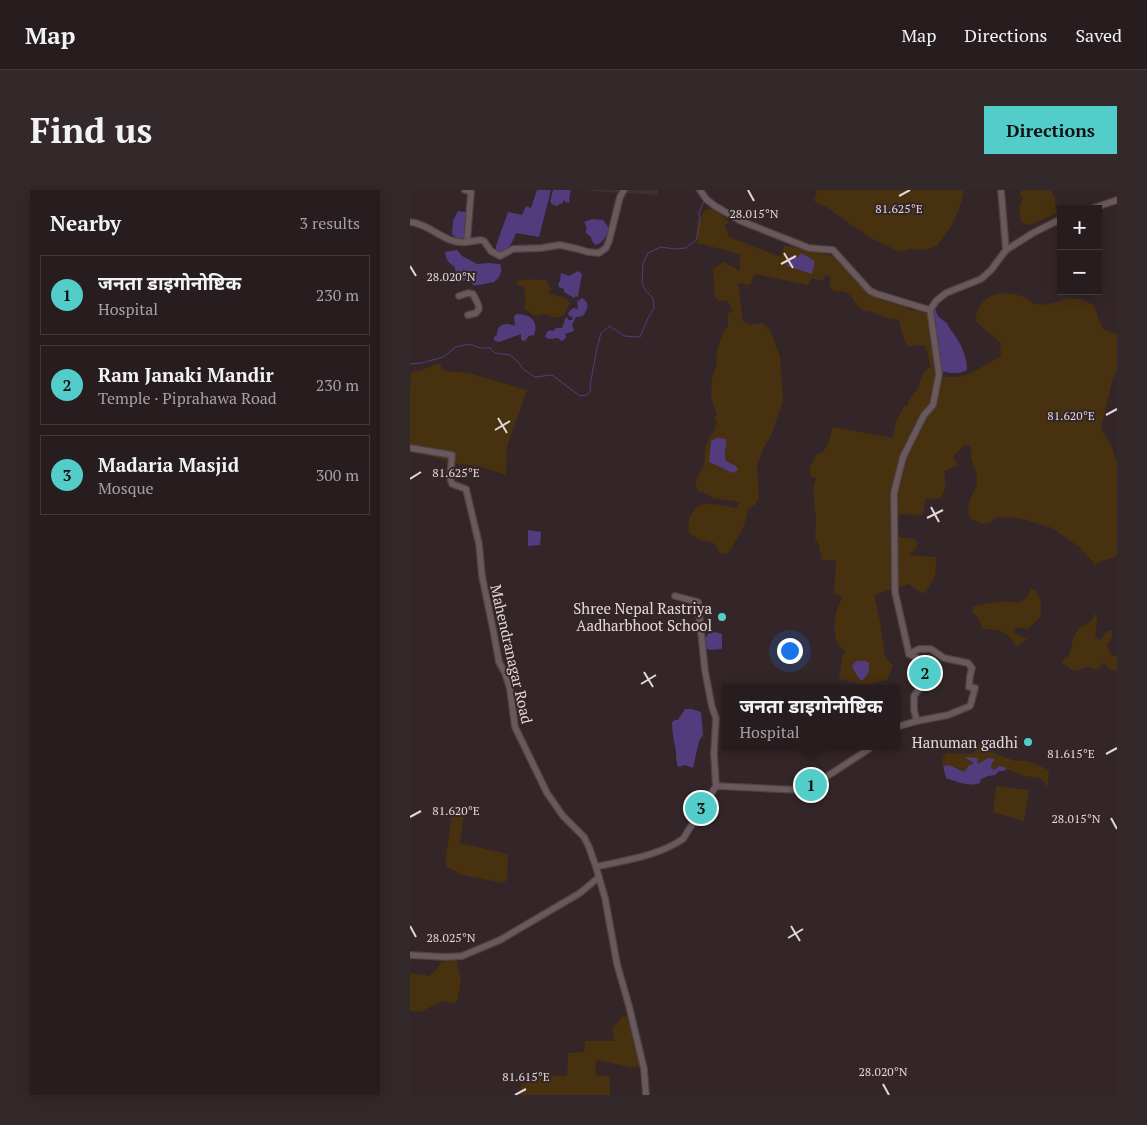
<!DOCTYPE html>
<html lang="en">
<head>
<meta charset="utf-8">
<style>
	:root { --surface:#271c1e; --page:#33292b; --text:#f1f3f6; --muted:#a4a1a4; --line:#433a3c; --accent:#53cdc9 }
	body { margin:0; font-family:"PT Serif","Noto Sans Devanagari",serif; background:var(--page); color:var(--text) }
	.controls { position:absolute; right:15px; top:15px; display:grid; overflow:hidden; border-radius:0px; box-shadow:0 2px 12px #0003 }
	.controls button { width:45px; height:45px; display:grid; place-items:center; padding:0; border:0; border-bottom:1px solid var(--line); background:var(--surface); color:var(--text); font:25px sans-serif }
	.you { position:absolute; left:379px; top:460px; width:18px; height:18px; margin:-12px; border:4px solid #fff; border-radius:50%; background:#1a73e8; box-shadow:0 0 0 8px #1a73e833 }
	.badge { display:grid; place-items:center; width:32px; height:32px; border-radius:50%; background:var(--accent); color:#111; font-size:16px; font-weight:700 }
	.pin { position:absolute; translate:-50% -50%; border:2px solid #fff; box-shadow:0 1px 5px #0006 }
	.popup { position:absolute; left:312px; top:495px; width:178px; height:65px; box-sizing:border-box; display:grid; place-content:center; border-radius:0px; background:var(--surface); filter:drop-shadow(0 1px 4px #0005); font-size:16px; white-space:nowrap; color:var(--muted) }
	.popup b { font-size:19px; color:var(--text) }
	.popup::after { content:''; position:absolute; left:50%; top:100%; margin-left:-10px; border:10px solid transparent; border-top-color:var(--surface) }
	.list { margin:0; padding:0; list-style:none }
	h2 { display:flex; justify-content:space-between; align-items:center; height:65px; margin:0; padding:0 20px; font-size:21px }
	h2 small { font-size:16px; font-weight:400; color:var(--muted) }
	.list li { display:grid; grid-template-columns:32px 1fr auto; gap:15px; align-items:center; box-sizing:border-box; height:80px; margin:0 10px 10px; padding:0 10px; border:1px solid var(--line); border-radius:0px }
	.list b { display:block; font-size:19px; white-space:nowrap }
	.list p { margin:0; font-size:16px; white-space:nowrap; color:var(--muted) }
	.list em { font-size:16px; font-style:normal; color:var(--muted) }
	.map { position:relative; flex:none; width:707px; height:905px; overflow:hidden; border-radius:0px }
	header { display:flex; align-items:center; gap:30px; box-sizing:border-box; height:70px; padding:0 25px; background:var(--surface); border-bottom:1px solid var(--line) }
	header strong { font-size:24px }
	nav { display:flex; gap:28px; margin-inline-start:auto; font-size:18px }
	.intro { display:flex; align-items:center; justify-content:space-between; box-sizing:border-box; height:120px; padding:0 30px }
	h1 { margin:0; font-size:35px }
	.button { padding:12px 22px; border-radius:0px; background:var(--accent); color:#111; font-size:18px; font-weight:700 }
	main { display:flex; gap:30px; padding:0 30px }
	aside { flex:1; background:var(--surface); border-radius:0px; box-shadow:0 2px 12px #0003 }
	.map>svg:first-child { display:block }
	.built { fill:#432e32 }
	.green { fill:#47310e }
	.water { fill:#523c7e }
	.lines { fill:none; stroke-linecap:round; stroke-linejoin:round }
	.stream { stroke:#523c7e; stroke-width:1 }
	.minor-casing { stroke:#4f4345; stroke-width:8 }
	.minor { stroke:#69595c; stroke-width:5.5 }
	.ticks { fill:none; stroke:#e2d8da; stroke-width:2 }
	.poi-dot { fill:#53cdc9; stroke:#342628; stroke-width:2 }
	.labels { text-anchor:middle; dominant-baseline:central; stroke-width:4; stroke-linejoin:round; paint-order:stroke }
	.poi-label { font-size:15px; fill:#e2d8da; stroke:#342628; text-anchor:end }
	.street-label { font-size:15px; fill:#e2d8da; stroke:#342628 }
	.ticks-label { font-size:12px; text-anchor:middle; fill:#e2d8da; stroke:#342628; stroke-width:4; stroke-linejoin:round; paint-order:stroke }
</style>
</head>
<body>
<header>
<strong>Map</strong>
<nav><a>Map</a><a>Directions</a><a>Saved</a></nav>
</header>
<div class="intro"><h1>Find us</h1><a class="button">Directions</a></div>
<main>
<aside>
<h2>Nearby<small>3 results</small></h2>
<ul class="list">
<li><span class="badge">1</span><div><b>जनता डाइगोनोष्टिक</b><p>Hospital</p></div><em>230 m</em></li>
<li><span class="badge">2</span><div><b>Ram Janaki Mandir</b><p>Temple · Piprahawa Road</p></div><em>230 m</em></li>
<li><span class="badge">3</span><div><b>Madaria Masjid</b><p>Mosque</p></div><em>300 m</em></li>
</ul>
</aside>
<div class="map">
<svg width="707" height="905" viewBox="0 0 707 905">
	<rect width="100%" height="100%" fill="#342628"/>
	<polygon class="built" points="179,0 248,0 248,5 183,1"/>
	<g class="green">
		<polygon points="407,0 554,0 551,13 543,33 527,56 516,60 500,59 490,62 460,48 418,18 404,11"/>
		<polygon points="612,0 641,0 645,8 646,24 620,35 611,32 609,17 613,9 610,4"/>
		<path d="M296,19L306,20L319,32L315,35L319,47L371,67L374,56H379L423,66L459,104L474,111L499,117L498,120H508L516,122L521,129L528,178L533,187H548L561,183L591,166L590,152L565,131C566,126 567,120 570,116C580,100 601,101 616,108C619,109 620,112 622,113C628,117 650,113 655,108L671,109L684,115C687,122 689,135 695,140C698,142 703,142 707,144V181L704,184L691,238L702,257L707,272V366L685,374L669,357L642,338L616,330L601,327L584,328L581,332L572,334L560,328L558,320L560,309L567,295V285L561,268V255H554L543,267L548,275L534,281C536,291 536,300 531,308L515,309L513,325L489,324L488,342L490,347L505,349L507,352L506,359L499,365L526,367C526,387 526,389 513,404L498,394L464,405L470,431L475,467L483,476L477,490L456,495L429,489L432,468L435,461C419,453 424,418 433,407L424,404L426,370H412L408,352L405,349L406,329L403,298L406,288L401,287L399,278L407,264L412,263C418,255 421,248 422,237L483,248L486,232L494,216L498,215V211L507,200L514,182L521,176L515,156L508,155L498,157L492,144L489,130L477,128L459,121C448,123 445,108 437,103C429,98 429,107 419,96L421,87L416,84L413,91L402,88L398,95L345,84L340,95L328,93L333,131L339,135L352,133L357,137L361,142L370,166L373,210L361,246L354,257L347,275L349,308L344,315L338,319C336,332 332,344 323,353L322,359L317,363L310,364L304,353C294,352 287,349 279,343C279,339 278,334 279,331C284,306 309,315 326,318L330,312L303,308L293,302L288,301L285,292L294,275L296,254L305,239V236L307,232L304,228L305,226L307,225L301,207L302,187L307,174V161L313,142L318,136V124L323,120L316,110L309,111L305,107L303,79L314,72L330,81V64L287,53V32Z"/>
		<path d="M118,89L126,90H136L141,99L137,103L155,108L160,113L155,123L150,127H144L134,124L125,126L114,119C117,111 114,105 115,97L107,95V91Z"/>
		<polygon points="29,173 34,181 59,183 117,200 97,256 96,285 68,276 47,274 0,260 0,199 1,182 12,180"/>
		<path d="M620,399H624C629,405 630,408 631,415C633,429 627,431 617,439L607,437L602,442L617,449L608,456L605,455C597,440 587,439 573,439L568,428L562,422L563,416C581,413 591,410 609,413L617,407Z"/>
		<path d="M685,424L687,425V433L685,448L691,450L697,441L702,440V448L696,456L698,457C699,463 701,465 707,467V481L706,482L697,477L695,473L691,475L690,478L684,479L677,477L664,481L651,472L659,466V463L662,457V451L668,439L681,431Z"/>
		<path d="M579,552L581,562L605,571H618L639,580L638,589L639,598L630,588L614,586L589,576L584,580L581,578L582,573L585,569C573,566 575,573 566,574L567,568H556L564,572L554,582C548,579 541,574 533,576L532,570L536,563L562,564L566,560V556Z"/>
		<polygon points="586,596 619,600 614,631 583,622"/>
		<polygon points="43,615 52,618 55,620 50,653 98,664 97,689 94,693 53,685 35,676"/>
		<polygon points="46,770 51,790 47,812 40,813 33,811 10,822 0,821 0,783 19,786 27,779 31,772"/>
		<polygon points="213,826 218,828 229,875 224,878 187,870 185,879 186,885 200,886 200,905 110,905 113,885 157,886 158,863 174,862 175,851 204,851 202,839"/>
	</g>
	<g class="water">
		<path d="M127,0H141L129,47L106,43C102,53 99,62 87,64L86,56L98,22L112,25L116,16L121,18Z"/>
		<polygon points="143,0 161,0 159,8 160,11 158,13 153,10 153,13 149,14 148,16 143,15 140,12"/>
		<polygon points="48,21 56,22 58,26 55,48 46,48 42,44 43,31"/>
		<path d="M182,29L193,30L199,38C197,45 193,54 185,55L181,49L182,48L176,43V39L177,38L174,32Z"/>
		<path d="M47,60L52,66L67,74L79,73L90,74C93,82 90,87 84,92C77,93 70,96 63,95L61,91L58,88L54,91L48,88L44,76C38,73 36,69 35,62Z"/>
		<polygon points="391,63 405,71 402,84 377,76 381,66 387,68"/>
		<polygon points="168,81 172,84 168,107 166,106 164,108 154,102 154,99 149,97 148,94 150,91 151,83 159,86"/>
		<path d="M172,108C181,113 177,120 173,126L166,127L162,135L164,141L155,144L156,147L154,150L151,151L148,148L139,149L135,147L137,142L140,140L143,141L146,138H152L156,127L159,130H162L163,127L159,126L158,123L163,118L168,119L167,112Z"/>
		<path d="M525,118C527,126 530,129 537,133C539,138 541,140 544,144C551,154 557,167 557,180C548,185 540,183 531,181L522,123Z"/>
		<path d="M107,124C121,124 129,132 124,145L119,146L115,151L111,150V144L89,152L85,151L84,149V147L87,145C87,134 96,132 105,136L104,126Z"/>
		<path d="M307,248L316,249C317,257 313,264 316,271L326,276L328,280L323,283L299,272L301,251Z"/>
		<polygon points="118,340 131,342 130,355 118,356"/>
		<polygon points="305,442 312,444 312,458 311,459 301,460 295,458 295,449 298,444"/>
		<polygon points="446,471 456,471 459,473 459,482 453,490 450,490 443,479 442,476"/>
		<path d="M275,519H281L291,522L293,545L289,551L283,578L275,575L268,577C266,571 266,567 266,561C264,551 262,542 262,532L265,530H268Z"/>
		<path d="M558,567L568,568L567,574C576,572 573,566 585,569L582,573L581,578L584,580L589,576L597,578L594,581H589L585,585L578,586L571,589L570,593C558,597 548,592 536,588L533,576L539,575L554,582L559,575H562L563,572L555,568Z"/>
	</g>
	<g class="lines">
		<g class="stream">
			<polyline points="294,0 298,5"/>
			<polyline points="0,174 12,173 33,167 46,157 60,154 70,158 80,158 85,163 100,165 108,172 114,180 125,187 142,185 170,206 177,205 181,200 180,196 187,158 191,143 200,136 214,146 230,147 238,128 244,118 243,108 235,100 232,93 233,74 238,63 251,57 264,59 276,58 286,50 290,32 289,23 294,11"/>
		</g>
		<g class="minor-casing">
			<g id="minor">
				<polyline points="290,0 296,9 305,16 331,31 399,58 423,60 460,101 467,104 520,120 529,184 523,215 514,225 493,267 484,303 485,402 499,464"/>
				<polyline points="591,0 596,60"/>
				<polyline points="680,19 707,10"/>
				<path d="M0,32C21,34 35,55 57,52L61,2L55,0"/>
				<polyline points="57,52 71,50 74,51 81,61 90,66 103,59 131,58 150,55 168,59 178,62 189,63 196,58 199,51 210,7 214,0"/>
				<polyline points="49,106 58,103 63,104 68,114 69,119 66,123 58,125"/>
				<polyline points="520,120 526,111 536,103 571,89 581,80 596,60 623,43 651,29"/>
				<polyline points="0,258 42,265 40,288 42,294 56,299 69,354 72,386 83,439 89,472 95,483 100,499 105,537 137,603 153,626 174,647 179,657 186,677 195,708 207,774 219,816 234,879 236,905"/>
				<polyline points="265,406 288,412 295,481 302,517 306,528 304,564 306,596"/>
				<polyline points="499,464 509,459 521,459 534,468 558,473 562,478 560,486 559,497 565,498 561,513 560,516 538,525 507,531"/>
				<polyline points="486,537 507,531 504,520 504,506 512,495 510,479 507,468 499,464"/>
				<path d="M186,677C215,670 248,666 273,649L306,596L388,600L399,598L459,559V556"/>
				<polyline points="0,765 35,767 52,766 90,750 170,703 189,687"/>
			</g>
		</g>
		<use href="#minor" class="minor"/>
	</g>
	<path class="ticks" d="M338,0L344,11M489,6L500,0M374,63L383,78M371,74L386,66M0,76L6,86M696,225L707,219M88,228L97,243M85,240L100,231M0,289L11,282M521,317L529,332M517,328L533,320M234,482L243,497M231,494L246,485M696,564L707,558M0,627L11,621M701,628L707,639M0,736L6,747M381,736L390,751M378,748L393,739M473,894L479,905M105,905L116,899"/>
	<g class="poi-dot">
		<circle cx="312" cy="427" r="5"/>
		<circle cx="618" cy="552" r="5"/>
	</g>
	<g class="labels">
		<g class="poi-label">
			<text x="302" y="418">Shree Nepal Rastriya<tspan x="302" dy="17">Aadharbhoot School</tspan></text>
			<text x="608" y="552">Hanuman gadhi</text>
		</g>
		<g class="street-label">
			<text transform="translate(102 464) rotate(77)">Mahendranagar Road</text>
		</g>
	</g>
	<g class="ticks-label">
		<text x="489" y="23">81.625°E</text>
		<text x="344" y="28">28.015°N</text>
		<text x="41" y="91">28.020°N</text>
		<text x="661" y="230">81.620°E</text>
		<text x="46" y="287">81.625°E</text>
		<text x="661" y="568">81.615°E</text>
		<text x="46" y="625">81.620°E</text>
		<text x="666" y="633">28.015°N</text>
		<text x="41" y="752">28.025°N</text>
		<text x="473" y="886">28.020°N</text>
		<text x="116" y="891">81.615°E</text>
	</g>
</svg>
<div class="controls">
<button>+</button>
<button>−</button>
</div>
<div class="you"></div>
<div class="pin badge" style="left:401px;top:595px">1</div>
<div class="popup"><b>जनता डाइगोनोष्टिक</b>Hospital</div>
<div class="pin badge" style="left:515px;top:483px">2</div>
<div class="pin badge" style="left:291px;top:618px">3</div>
</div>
</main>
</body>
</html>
